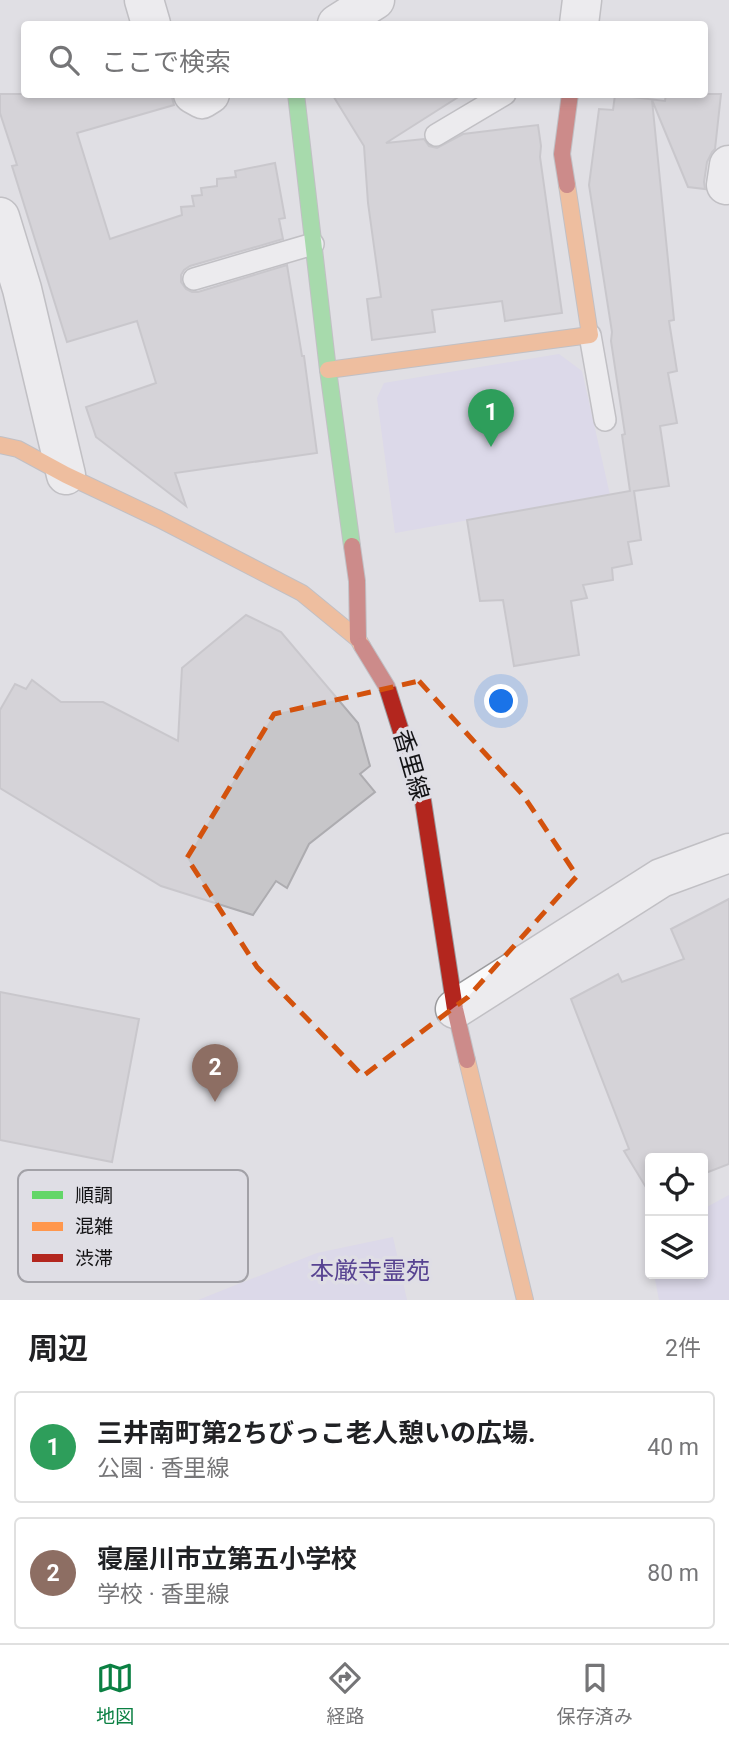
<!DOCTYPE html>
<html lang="ja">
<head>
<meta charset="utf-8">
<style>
	:root { --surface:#fff; --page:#f2f2f2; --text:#202124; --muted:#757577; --line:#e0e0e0; --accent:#0b8043 }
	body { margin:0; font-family:Roboto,"Noto Sans JP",sans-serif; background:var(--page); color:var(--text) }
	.controls { position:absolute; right:21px; bottom:21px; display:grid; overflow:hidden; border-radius:7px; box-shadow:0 4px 10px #0003 }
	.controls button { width:63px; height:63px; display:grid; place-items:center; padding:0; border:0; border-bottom:2px solid var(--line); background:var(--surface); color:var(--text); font:35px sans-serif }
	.you { position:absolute; left:502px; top:702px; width:24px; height:24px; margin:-18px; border:5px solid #fff; border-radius:50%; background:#1a73e8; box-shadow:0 0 0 10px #1a73e833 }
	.badge { display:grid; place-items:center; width:46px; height:46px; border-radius:50%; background:var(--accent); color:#fff; font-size:23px; font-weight:700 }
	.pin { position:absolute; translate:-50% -58px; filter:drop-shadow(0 2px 4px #0008) }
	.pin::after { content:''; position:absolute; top:37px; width:24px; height:21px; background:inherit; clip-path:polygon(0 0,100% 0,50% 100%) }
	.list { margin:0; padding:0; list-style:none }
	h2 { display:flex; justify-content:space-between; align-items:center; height:91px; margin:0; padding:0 28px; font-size:30px }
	h2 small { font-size:23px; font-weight:400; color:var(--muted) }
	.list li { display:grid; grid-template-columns:46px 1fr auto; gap:21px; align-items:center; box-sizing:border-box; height:112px; margin:0 14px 14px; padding:0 14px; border:2px solid var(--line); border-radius:7px }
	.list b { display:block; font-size:26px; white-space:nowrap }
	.list p { margin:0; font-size:23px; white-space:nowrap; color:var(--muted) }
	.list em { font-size:23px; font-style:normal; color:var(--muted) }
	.icon { flex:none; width:38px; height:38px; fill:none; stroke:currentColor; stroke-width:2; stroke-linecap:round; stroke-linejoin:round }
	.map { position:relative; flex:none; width:729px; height:1300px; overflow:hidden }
	.search { position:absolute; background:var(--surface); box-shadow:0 4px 10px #0003; left:21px; right:21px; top:21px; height:77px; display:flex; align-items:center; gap:18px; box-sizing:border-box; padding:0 24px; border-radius:7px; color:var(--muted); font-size:26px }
	.sheet { height:343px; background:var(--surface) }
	nav { display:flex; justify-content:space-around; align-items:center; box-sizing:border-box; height:98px; border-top:2px solid var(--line); background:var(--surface); font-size:19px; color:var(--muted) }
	nav a { display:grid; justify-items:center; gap:4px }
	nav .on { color:var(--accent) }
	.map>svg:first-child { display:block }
	.green { fill:#d7d2ef }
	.building { fill:#c7c6c9; stroke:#adacb0; stroke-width:2 }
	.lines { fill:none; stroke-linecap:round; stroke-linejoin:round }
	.lane-casing { stroke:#9b9b9e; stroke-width:24 }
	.street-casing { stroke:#9b9b9e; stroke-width:41 }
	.fast-casing { stroke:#9b9b9e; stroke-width:18 }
	.slow-casing { stroke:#9b9b9e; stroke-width:18 }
	.jam-casing { stroke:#9b9b9e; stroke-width:18 }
	.lane { stroke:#fafafb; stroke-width:21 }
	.street { stroke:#fafafb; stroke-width:38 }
	.fast { stroke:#63d668; stroke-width:16 }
	.slow { stroke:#ff974d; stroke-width:16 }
	.jam { stroke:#b3261e; stroke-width:16 }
	.marked { fill:none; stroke:#d3520d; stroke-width:5; stroke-dasharray:14 9; stroke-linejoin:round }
	.labels { text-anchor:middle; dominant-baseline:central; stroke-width:7; stroke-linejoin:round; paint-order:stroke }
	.street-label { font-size:24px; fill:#131315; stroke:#dfdee5 }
	.park-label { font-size:24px; fill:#574391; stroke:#dfdee5 }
	.key { fill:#dfdee5; stroke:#a2a1a7; stroke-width:2 }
	.key-label { font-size:19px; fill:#131315 }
</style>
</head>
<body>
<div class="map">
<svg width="729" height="1300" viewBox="0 0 729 1300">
	<rect width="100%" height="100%" fill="#e0dfe4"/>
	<g class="green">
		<polygon points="559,354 582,371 610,495 395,533 377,398 384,383"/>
		<polygon points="729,1195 729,1300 659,1300 654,1274 703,1274 703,1209"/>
		<polygon points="393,1237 407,1300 198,1300 317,1253"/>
	</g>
	<g class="building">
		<polygon points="0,94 171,94 174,105 77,133 110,239 182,215 181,207 194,206 192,196 202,195 201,188 217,186 217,179 236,177 235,171 275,163 285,218 279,219 283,239 190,266 184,270 181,275 181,282 186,289 192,292 198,292 287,265 302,356 304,356 317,453 175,473 186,506 96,437 86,407 156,383 137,321 67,342 12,166 17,165 0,113"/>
		<polygon points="332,94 463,94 386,143 424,139 429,146 437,148 463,134 538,125 541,146 540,157 562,313 505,321 502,301 432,310 435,332 372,340 367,299 381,297 368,203 364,146"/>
		<polygon points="666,94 721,94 715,149 712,152 707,162 704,182 705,189 688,187 652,100 674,320 669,321 677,371 668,373 677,423 660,426 669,486 634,491 641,540 628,542 632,564 612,568 613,580 583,585 587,598 571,601 579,655 514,666 503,600 480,601 467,520 630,491 622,435 625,434 611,341 612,332 589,185 599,109 613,110 615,95 665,101"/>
		<polygon points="246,615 281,632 358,723 370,766 360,774 375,792 309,844 287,888 276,881 253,915 161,886 0,788 0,710 15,684 26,689 32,680 61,702 103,702 178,741 182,668"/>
		<polygon points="729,899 729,1164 703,1174 703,1158 650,1158 650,1194 624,1151 629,1149 571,999 618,974 622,982 684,959 671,929"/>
		<polygon points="0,992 139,1019 112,1162 0,1140"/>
	</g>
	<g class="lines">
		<g class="lane-casing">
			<g id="lane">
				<polyline points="436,135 505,94"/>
				<polyline points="194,279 313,244"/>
				<polyline points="590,335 605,420"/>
			</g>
		</g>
		<g class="street-casing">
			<g id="street">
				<polyline points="144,0 151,24"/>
				<polyline points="337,24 375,0"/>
				<polyline points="579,24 582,0"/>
				<polyline points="193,94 202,99 210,94"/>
				<polyline points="726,185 729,165"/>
				<polyline points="0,217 22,289 66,475"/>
				<polyline points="455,1009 661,878 729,853"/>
			</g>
		</g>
		<g class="fast-casing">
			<polyline id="fast" points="296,94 328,370 352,546"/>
		</g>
		<g class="slow-casing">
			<g id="slow">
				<polyline points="328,370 590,335 567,185"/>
				<polyline points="0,445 18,449 66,475 159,519 302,593 358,639 362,646"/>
				<polyline points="467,1060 525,1300"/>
			</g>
		</g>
		<g class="jam-casing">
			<g id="jam">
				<polyline points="567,185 562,154 570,94"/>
				<polyline points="352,546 357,581 358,639"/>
				<polyline points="362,646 387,687 423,801 455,1009 467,1060"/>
			</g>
		</g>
		<use href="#lane" class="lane"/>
		<use href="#street" class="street"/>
		<use href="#fast" class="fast"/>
		<use href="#slow" class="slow"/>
		<use href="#jam" class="jam"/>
	</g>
	<path d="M0 0H729V1300H0ZM419,681L523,795L577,876L468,997L363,1076L257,967L187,858L274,714Z" fill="#e0dfe4" fill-opacity=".55" fill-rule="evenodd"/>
	<path class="marked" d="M419,681L523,795L577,876L468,997L363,1076L257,967L187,858L274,714Z"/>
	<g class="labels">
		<g class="street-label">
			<text transform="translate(411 765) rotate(74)">香里線</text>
		</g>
		<g class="park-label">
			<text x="370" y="1271">本厳寺霊苑</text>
		</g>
	</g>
	<rect x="18" y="1170" width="230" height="112" rx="10" class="key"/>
	<rect x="32" y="1191" width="31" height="8" fill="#63d668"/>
	<rect x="32" y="1222" width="31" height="9" fill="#ff974d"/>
	<rect x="32" y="1254" width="31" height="8" fill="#b3261e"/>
	<g class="key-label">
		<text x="75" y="1202">順調</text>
		<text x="75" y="1233">混雑</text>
		<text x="75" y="1265">渋滞</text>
	</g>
</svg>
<div class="controls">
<button><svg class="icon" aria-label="locate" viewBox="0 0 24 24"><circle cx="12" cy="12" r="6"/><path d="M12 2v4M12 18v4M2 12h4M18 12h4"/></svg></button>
<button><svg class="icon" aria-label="layers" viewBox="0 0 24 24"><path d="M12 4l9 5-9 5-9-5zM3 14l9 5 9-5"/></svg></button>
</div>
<div class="you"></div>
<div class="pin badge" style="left:491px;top:447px;background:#2e9e5b">1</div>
<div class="pin badge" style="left:215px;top:1102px;background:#8d6e63">2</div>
<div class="search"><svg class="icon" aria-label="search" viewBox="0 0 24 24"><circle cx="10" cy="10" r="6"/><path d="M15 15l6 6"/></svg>ここで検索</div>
</div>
<section class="sheet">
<h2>周辺<small>2件</small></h2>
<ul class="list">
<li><span class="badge" style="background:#2e9e5b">1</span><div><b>三井南町第2ちびっこ老人憩いの広場.</b><p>公園 · 香里線</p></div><em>40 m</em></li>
<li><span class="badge" style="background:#8d6e63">2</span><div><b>寝屋川市立第五小学校</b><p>学校 · 香里線</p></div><em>80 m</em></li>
</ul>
</section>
<nav>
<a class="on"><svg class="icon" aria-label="map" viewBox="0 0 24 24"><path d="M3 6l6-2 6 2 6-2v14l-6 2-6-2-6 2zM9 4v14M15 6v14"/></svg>地図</a>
<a><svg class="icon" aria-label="directions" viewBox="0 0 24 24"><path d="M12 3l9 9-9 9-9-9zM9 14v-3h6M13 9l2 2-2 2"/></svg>経路</a>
<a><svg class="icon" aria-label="saved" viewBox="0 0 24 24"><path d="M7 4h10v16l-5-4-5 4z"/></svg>保存済み</a>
</nav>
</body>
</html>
